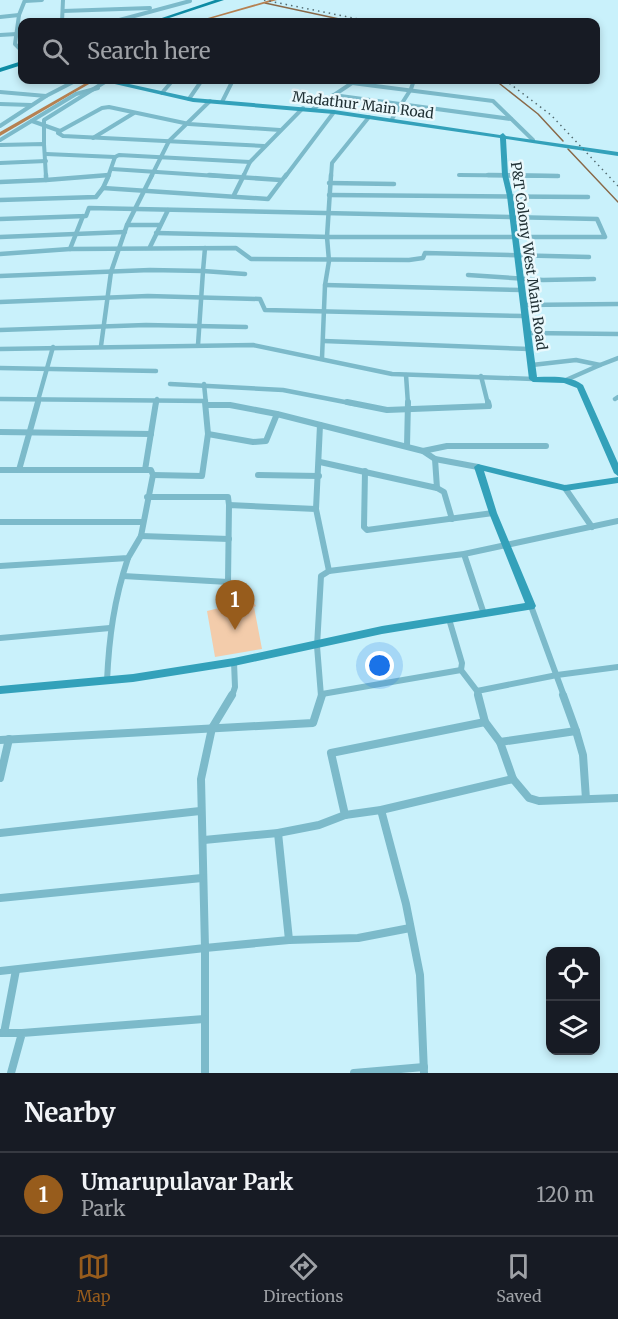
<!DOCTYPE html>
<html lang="en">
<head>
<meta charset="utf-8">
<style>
	:root { --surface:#171b24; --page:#20242c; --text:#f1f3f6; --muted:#9ea1a6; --line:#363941; --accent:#975c1c }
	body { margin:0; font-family:Merriweather,serif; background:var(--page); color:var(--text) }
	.controls { position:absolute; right:18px; bottom:18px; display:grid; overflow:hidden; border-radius:12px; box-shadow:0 3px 9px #0003 }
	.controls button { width:54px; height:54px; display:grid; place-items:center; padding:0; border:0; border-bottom:2px solid var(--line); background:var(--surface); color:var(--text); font:30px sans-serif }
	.you { position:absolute; left:380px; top:666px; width:21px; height:21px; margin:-15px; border:4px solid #fff; border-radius:50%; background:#1a73e8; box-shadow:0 0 0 9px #1a73e833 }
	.badge { display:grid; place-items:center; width:39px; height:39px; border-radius:50%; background:var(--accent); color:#fff; font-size:20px; font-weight:700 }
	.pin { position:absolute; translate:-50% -50px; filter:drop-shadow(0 2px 3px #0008) }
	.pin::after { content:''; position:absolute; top:32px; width:21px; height:18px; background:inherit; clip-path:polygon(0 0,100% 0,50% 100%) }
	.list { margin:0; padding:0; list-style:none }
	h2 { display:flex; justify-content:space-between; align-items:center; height:78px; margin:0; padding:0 24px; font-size:26px }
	h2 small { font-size:20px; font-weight:400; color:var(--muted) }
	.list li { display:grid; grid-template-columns:39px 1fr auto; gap:18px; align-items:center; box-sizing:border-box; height:84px; padding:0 24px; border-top:2px solid var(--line) }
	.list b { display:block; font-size:22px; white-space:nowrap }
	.list p { margin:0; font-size:20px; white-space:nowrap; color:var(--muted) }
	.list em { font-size:20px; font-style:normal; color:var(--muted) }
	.icon { flex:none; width:33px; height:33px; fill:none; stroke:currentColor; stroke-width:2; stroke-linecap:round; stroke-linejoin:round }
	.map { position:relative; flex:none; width:618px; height:1073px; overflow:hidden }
	.search { position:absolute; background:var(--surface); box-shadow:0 3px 9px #0003; left:18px; right:18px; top:18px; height:66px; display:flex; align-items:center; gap:15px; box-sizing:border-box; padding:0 21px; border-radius:12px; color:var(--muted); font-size:22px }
	.sheet { height:162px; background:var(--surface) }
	nav { display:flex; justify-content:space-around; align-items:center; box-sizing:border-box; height:84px; border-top:2px solid var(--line); background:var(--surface); font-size:16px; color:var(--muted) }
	nav a { display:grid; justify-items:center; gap:3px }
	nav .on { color:var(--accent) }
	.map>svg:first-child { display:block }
	.green { fill:#f3ccab }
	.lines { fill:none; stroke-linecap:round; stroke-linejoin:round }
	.stream { stroke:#896949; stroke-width:1.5 }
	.canal { fill:#b68152; fill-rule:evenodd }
	.street-far3 { stroke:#7cbaca; stroke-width:4 }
	.street-far2 { stroke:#7cbaca; stroke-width:4.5 }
	.street-far1 { stroke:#7cbaca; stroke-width:6 }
	.street { stroke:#7cbaca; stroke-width:8 }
	.secondary { fill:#33a1ba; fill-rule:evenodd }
	.primary { fill:#0e8ca4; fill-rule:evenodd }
	.rail { stroke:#536b70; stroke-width:1.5; stroke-dasharray:1.5 4; stroke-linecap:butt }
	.labels { text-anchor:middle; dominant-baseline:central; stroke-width:5; stroke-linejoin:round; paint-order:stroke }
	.far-street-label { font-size:14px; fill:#213135; stroke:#eaf9fd }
</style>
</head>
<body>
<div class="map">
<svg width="618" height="1073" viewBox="0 0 618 1073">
	<rect width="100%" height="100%" fill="#c9f1fb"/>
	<polygon class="green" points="252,600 256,606 254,607 262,649 215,657 207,611"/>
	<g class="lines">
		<g class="stream">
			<polyline points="265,3 353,22"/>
			<polyline points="495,80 538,114 563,141"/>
			<polyline points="568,149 618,202"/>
		</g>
		<g class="canal">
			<polygon points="270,0 277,0 199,22 194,22"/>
			<polygon points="91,80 96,80 0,136 0,132"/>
		</g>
		<g class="street-far3">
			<polyline points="25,1 42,0"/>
			<polyline points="63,11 150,8"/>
			<polyline points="0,17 19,15"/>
			<polyline points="62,22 63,0"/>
			<polyline points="112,22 190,1"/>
			<polyline points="0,35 17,34"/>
			<polyline points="20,49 15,44 19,15 25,0"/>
			<polyline points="211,80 233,81"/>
			<polyline points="352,83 493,101 533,140"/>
			<polyline points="0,92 46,96"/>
			<polyline points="162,93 173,80"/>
			<polyline points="333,95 511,119"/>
			<polyline points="189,99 202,80"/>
			<polyline points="222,102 233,80"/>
			<polyline points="0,104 31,105"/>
			<polyline points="313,109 355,81"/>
			<polyline points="392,119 411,89 414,80"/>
			<polyline points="32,121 60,131 58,133 63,136 264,146"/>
			<polyline points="0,126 46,96 77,80"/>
			<polyline points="60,131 102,108 109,107 189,124 280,130"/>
			<polyline points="93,138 134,113"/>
			<polyline points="0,140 76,94 98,88"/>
			<polyline points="44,144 44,120 108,80"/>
			<polyline points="0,145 44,144 46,177"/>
			<polyline points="46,154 115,157"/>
			<polyline points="0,163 46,161"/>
			<polyline points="112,169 232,177"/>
			<polyline points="459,175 558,176"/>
			<polyline points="108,177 115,157 119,155 250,162"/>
			<polyline points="151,177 169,141 210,101"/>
			<polyline points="243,177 250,162 303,108"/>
			<polyline points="285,177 334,112"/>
			<polyline points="331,177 332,163 369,117"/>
		</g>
		<g class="street-far2">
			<polyline points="46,175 46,180 109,175"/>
			<polyline points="209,175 281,180"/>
			<polyline points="488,175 558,176"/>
			<polyline points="108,177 103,188 268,199 286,175"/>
			<polyline points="0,182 46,180"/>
			<polyline points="329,183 394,184"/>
			<polyline points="234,195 244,175"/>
			<polyline points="329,195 588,197"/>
			<polyline points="0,200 96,197 103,188"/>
			<polyline points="0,219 86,216 89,208 597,219 605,237 330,237 156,233"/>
			<polyline points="127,225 160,225"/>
			<polyline points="0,237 125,232"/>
			<polyline points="150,247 168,210"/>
			<polyline points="205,248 203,271 245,274"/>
			<polyline points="70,249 83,216"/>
			<polyline points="0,254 70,249 236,248 251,259 409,260 423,258 425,253 589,257"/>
			<polyline points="468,275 543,280 594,279"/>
			<polyline points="0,276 150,270 203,271 198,345"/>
			<polyline points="325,285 522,290"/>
			<polyline points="0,302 148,296 260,299 265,310 524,316"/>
			<polyline points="524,305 618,304"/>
			<polyline points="0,330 146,325 246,327"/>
			<polyline points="529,333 618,334"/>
			<polyline points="324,341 529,349"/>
			<polyline points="101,346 111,272 127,225 152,175"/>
			<polyline points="0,349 253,345 392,374 533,379"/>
			<polyline points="322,358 325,285 329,261 327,237 331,175"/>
			<polyline points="532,365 576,360 600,365 566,380"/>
			<polyline points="600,365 618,358"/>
			<polyline points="0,368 156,371"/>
			<polyline points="406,375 408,404"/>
			<polyline points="481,376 488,404"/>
			<polyline points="170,384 283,390 355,404"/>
			<polyline points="204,384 206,404"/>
			<polyline points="0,399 206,401"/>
			<polyline points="615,399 618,397"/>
			<polyline points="37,404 53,347"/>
			<polyline points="156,404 157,399"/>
		</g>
		<g class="street-far1">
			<polyline points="347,402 387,410 489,406 488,402"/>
			<polyline points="206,405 230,405 277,414 423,451 435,459 478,467"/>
			<polyline points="0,432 151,434"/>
			<polyline points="208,434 253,442 266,441 277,414"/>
			<polyline points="407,446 408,402"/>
			<polyline points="423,451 447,446 546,446"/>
			<polyline points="320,462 437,488 435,459"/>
			<polyline points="0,470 151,470 153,475 141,536 128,558 0,566"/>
			<polyline points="19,470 38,402"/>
			<polyline points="145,470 156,402"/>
			<polyline points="365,471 364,527 367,530 493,513"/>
			<polyline points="153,475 202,476 208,434 205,402"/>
			<polyline points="258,475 319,476"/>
			<polyline points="437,488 444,492 452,519"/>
			<polyline points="565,488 592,527"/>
			<polyline points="147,497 228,497 229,505"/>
			<polyline points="316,509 320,425"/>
			<polyline points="0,522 143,522"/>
			<polyline points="141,536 229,539"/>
			<polyline points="464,554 484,614"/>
			<polyline points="123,576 228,582 229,505 316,509 329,571"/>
			<polyline points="531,606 564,696"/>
			<polyline points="449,619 462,663 461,670 477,691 478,696"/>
			<polyline points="0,638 110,628"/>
			<path d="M107,681C109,637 114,600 128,558"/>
			<polyline points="477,691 557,675 618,667"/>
			<polyline points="322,694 461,670"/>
			<polyline points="232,696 235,687 234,662"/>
			<polyline points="321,696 317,646 321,576 329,571 464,554 618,521"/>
		</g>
		<g class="street">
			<polyline points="232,695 212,728 201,779 205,948 289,940 358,938 410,928"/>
			<polyline points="478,695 485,722 500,742 513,779 529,798 539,801 618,798"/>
			<polyline points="576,731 583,755 586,799"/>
			<polyline points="0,740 313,723 322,695"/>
			<polyline points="500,742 576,731 563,695"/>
			<polyline points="0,778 9,739"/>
			<polyline points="381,810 406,904 420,975 424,1073"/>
			<polyline points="345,815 331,753 485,722"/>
			<polyline points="0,833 200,811"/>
			<polyline points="278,833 289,940"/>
			<polyline points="204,840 278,833 319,825 345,815 381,810 513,779"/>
			<polyline points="0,898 202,878"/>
			<polyline points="0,971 205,948 205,1073"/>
			<polyline points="0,1033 22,1033"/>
			<polyline points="4,1033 16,970"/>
			<polyline points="11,1073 22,1033 204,1019"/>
			<polyline points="354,1073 424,1067"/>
		</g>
		<g class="secondary">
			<path d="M104,80H111L193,98L334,110L500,135L503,133L506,136L618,152V156L506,139L508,175L513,196L537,377C553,377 569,375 583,385L618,463V476L614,473L577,388L564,383L533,382L529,379L507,196L502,175L500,138L334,114L193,102L106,82Z"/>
			<polygon points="478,464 565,485 618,477 618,483 565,491 484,471 497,513 536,606 534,609 382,634 234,666 133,682 0,694 0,686 133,674 234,658 382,626 525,603 489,513 474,467"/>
		</g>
		<g class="primary">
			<polygon points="215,0 224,0 157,22 150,22"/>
			<polygon points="22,61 22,65 0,72 0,68"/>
		</g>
		<g class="rail">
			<polyline points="264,0 373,22"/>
			<polyline points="505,80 551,115 618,186"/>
		</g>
	</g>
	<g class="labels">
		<g class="far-street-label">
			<text transform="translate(363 105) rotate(7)">Madathur Main Road</text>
			<text transform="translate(529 256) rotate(82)">P&amp;T Colony West Main Road</text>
		</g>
	</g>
</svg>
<div class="controls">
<button><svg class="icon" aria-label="locate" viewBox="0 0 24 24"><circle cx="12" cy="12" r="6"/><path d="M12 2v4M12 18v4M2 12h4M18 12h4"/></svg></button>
<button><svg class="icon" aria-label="layers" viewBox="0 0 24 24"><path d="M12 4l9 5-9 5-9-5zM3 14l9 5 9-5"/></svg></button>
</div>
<div class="you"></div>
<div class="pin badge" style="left:235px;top:630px">1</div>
<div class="search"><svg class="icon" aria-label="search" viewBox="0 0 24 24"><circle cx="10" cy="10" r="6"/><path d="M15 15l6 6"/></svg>Search here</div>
</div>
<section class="sheet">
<h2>Nearby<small></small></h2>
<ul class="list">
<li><span class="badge">1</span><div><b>Umarupulavar Park</b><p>Park</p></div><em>120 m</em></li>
</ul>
</section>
<nav>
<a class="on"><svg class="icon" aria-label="map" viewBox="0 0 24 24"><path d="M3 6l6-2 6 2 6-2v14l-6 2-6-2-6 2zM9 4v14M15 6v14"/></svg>Map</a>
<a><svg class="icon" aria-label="directions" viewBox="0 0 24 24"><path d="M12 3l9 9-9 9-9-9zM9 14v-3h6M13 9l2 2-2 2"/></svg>Directions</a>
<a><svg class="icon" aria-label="saved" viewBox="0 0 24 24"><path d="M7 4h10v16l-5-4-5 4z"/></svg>Saved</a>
</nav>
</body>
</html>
